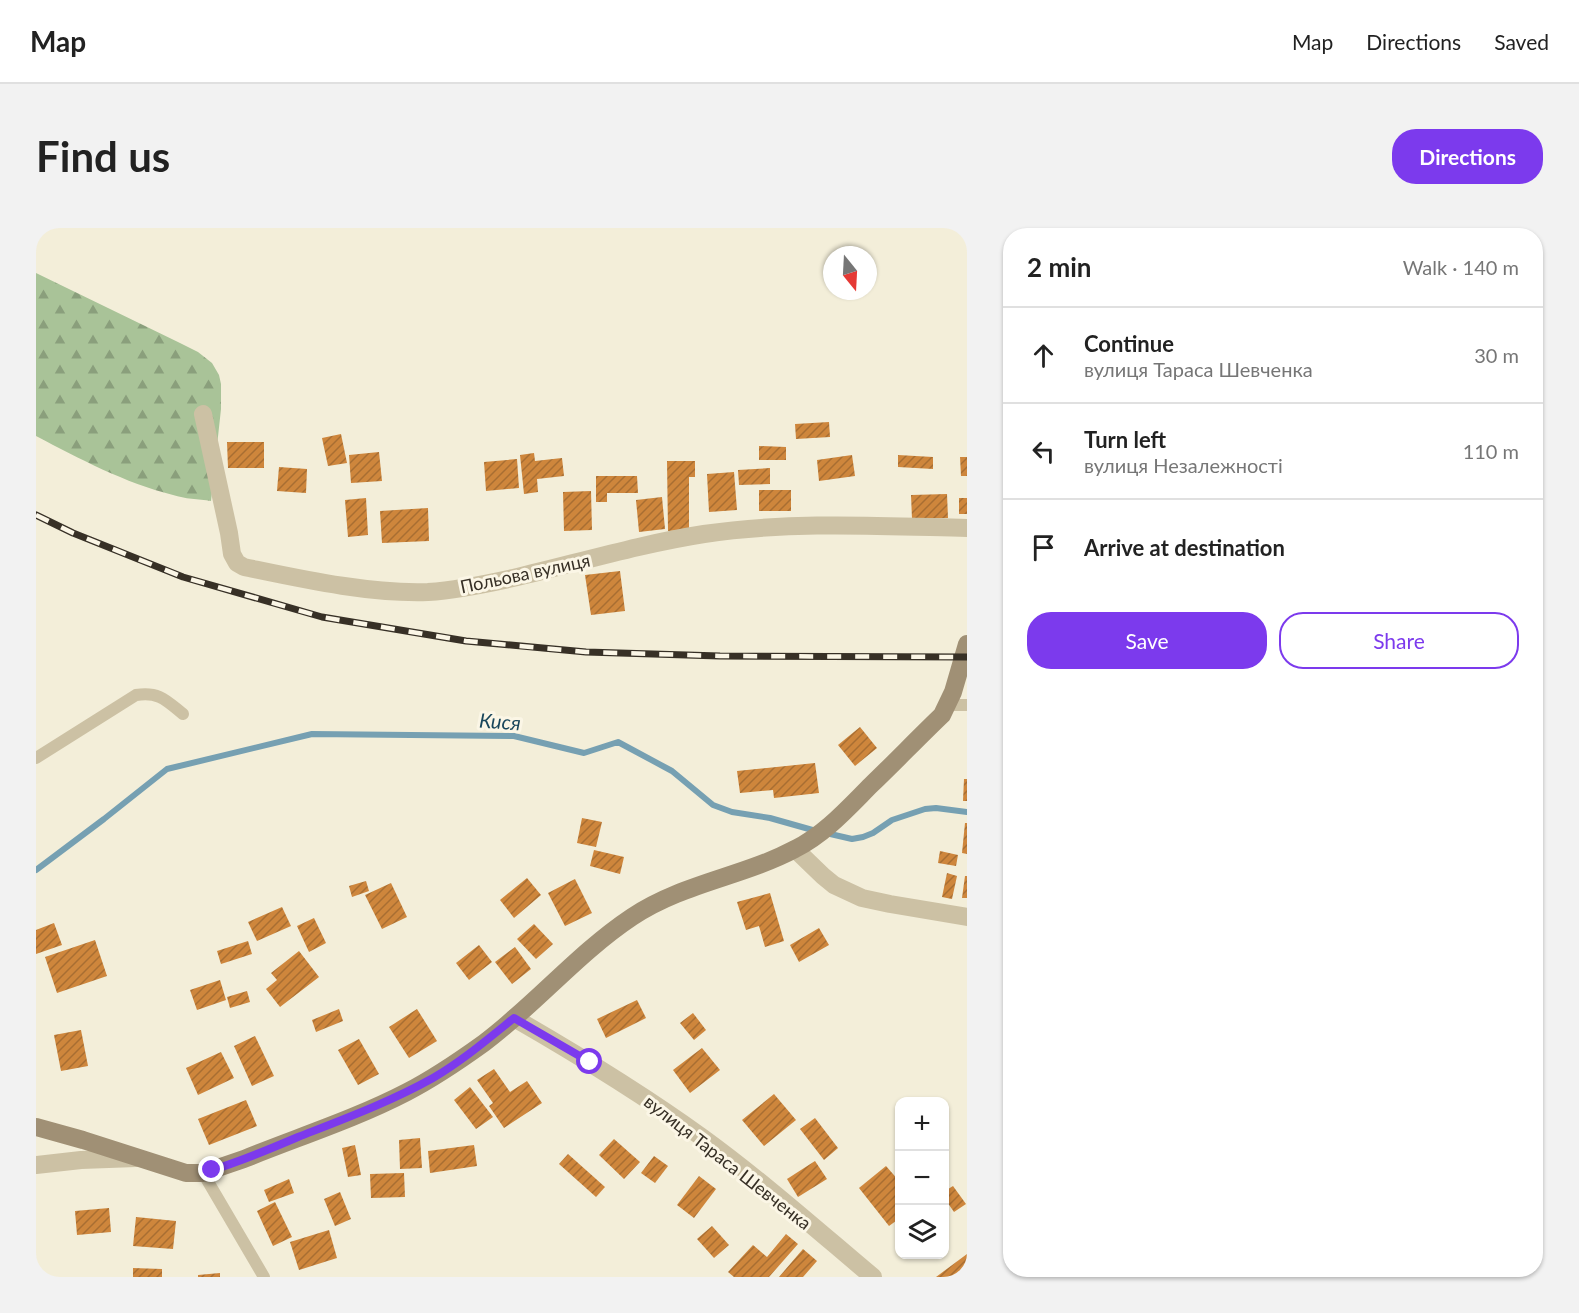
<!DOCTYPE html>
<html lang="en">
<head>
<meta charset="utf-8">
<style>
	:root { --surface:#fff; --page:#f2f2f2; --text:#222; --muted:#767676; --line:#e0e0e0; --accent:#7c3aed }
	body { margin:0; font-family:Lato,sans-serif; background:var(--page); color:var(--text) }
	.controls { position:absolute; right:18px; bottom:18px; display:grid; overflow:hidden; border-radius:12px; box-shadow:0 2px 4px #0004 }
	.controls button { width:54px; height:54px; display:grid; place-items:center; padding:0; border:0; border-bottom:2px solid var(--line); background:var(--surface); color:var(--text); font:30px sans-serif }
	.compass { position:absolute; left:787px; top:18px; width:54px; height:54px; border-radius:50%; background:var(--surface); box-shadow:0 2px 4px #0004; rotate:162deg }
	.stop { position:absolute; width:18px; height:18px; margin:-14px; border:4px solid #7c3aed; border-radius:50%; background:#fff }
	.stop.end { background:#7c3aed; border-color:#fff; box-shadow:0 2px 6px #0008 }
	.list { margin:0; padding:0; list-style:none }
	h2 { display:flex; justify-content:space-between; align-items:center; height:78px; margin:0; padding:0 24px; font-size:26px }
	h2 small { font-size:20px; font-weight:400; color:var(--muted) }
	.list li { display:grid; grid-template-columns:39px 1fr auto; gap:18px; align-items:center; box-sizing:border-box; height:96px; padding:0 24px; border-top:2px solid var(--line) }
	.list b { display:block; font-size:22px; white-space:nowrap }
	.list p { margin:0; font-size:20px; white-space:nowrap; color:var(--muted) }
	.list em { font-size:20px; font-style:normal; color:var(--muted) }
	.actions { display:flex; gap:12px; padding:18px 24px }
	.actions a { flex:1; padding:14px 0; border:2px solid var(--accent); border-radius:24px; text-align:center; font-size:21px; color:var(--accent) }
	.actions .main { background:var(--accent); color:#fff }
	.icon { flex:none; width:33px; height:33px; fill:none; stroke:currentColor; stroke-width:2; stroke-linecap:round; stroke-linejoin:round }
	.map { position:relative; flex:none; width:931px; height:1049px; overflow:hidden; border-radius:24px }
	header { display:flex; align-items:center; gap:36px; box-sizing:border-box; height:84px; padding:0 30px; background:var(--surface); border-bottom:2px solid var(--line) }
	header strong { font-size:28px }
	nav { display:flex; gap:33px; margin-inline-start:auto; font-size:21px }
	.intro { display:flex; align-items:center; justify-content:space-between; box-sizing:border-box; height:144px; padding:0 36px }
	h1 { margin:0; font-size:42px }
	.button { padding:15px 27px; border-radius:24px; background:var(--accent); color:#fff; font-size:21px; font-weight:700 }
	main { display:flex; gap:36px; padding:0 36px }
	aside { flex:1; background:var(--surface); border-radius:24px; box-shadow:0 2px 4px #0004 }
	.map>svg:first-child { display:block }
	.forest { fill:url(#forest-firs) }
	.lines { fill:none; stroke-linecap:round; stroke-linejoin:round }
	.stream { stroke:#76a0b2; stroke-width:6 }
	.building { fill:url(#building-hatch) }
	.lane { stroke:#ccc1a4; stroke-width:12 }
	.street { stroke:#ccc1a4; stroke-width:18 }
	.secondary { stroke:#a09075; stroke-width:18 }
	.rail-casing { stroke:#373026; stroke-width:7 }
	.rail { stroke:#fbf6e6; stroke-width:4.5; stroke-dasharray:14; stroke-linecap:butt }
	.route { stroke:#7c3aed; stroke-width:8 }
	.labels { text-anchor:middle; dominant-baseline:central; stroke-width:6; stroke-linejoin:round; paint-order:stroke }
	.street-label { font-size:18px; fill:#373026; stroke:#fbf6e6 }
	.water-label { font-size:20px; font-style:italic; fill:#19465b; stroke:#fbf6e6 }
</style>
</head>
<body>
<header>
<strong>Map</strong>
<nav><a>Map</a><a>Directions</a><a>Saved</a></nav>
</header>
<div class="intro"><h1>Find us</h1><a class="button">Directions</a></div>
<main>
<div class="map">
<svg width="931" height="1049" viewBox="0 0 931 1049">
	<defs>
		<pattern id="forest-firs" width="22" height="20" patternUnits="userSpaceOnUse" patternTransform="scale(1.5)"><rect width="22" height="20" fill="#a9c398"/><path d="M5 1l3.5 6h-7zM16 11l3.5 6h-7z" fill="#8a9f7c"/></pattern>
		<pattern id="building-hatch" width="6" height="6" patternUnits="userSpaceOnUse" patternTransform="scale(1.5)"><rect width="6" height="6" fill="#ce863c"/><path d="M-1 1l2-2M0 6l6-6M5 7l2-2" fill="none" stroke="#a86e32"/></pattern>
	</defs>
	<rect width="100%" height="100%" fill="#f3eed9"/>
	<path class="forest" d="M0,45L144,115L162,124L176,135L183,147L185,156V181L175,273C162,271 149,271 137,267C89,255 44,231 0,208Z"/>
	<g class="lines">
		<g class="stream">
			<polyline points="790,605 816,611 827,609 837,605 856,592 889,581 900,580 931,584"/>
			<polyline points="0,642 68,591 131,541 276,506 478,508 548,525 582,514 636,543 677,577 696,584 734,590 780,603"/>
		</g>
	</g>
	<g class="building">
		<polygon points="793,194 794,209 760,211 759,196"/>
		<polygon points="305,206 311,235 292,238 286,210"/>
		<polygon points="191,214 228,214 228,240 192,240"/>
		<polygon points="723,218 750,219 750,232 723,232"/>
		<polygon points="343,224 346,253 315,255 313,227"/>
		<polygon points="498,225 499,233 526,230 528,248 501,251 502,264 488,266 484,227"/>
		<polygon points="816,227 819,248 783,253 781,232"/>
		<polygon points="862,227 897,229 897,241 862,239"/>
		<polygon points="924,229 931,229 931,248 925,248"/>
		<polygon points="481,231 483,260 450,263 448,234"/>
		<polygon points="631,233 659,233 659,249 653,249 653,302 632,303"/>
		<polygon points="243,239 271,241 270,265 241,263"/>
		<polygon points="734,240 734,256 703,257 702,242"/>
		<polygon points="698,244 701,282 673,284 671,246"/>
		<polygon points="560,248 601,248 602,265 571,265 571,274 560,274"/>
		<rect x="723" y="262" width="32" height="21"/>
		<polygon points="555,263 556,302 528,303 527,264"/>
		<polygon points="911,266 912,290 876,291 875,267"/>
		<polygon points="626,269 629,301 603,304 600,272"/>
		<polygon points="330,270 332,307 312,309 309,272"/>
		<rect x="923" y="270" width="8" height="16"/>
		<polygon points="392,280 393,313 346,315 344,283"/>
		<polygon points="584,343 589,383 555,387 549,347"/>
		<polygon points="824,499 841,520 819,538 802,517"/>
		<polygon points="779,535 783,565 738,570 737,562 704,565 701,543"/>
		<polygon points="928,551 931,551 931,573 927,573"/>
		<polygon points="546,590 566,594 560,619 541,615"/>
		<polygon points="929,595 931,595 931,626 926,625"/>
		<polygon points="558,622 588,629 584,646 554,638"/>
		<polygon points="904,623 922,627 920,638 902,635"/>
		<polygon points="911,645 921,648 916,671 906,669"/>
		<polygon points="929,648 931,648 931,670 926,670"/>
		<polygon points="491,650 505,667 478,690 464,672"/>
		<polygon points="539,651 556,685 529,698 512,665"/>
		<polygon points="330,653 333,663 316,669 313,658"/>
		<polygon points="355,655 371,689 346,701 329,667"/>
		<polygon points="734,665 748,713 729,719 723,698 710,702 701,674"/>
		<polygon points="246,679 255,698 221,713 212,694"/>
		<polygon points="278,690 290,715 273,724 261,698"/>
		<polygon points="18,695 26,717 0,726 0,702"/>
		<polygon points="498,696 517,716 500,731 481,711"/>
		<polygon points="783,700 793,717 763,734 754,717"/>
		<polygon points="59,712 71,748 21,765 9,729"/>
		<polygon points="212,713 216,726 185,736 181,723"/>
		<polygon points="443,717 456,734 433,752 420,735"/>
		<polygon points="479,719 495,741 476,756 459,734"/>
		<polygon points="263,723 283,749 244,779 230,761 241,752 235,745"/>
		<polygon points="184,752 190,772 161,782 154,762"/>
		<polygon points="211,763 214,774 194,780 191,769"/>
		<polygon points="601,772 610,790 570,810 561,791"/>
		<polygon points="303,781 307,793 280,804 276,792"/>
		<polygon points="381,781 401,813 373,830 353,799"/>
		<polygon points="657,785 670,802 658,812 644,795"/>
		<polygon points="45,802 52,838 25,843 18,807"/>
		<polygon points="219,808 238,848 216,858 198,818"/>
		<polygon points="323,811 343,846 322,857 302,822"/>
		<polygon points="666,820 684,842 654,865 637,842"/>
		<polygon points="185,824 198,850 162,867 150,840"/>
		<polygon points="458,841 474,864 491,853 506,875 468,900 453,878 457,875 441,852"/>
		<polygon points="434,859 457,889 440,901 418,872"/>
		<polygon points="738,866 760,892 728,918 706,892"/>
		<polygon points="210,872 221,898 173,917 162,891"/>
		<polygon points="779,890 802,920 788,932 764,901"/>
		<polygon points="384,910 386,940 364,941 363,912"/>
		<polygon points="578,911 604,934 588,951 563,927"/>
		<polygon points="319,917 325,947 312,949 306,920"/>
		<polygon points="438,917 441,938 394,945 392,923"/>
		<polygon points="532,926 569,959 560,969 523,936"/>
		<polygon points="618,928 632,938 619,955 605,945"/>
		<polygon points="779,933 791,951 762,969 751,951"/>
		<polygon points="850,938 864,954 864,990 853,998 823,960"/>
		<polygon points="368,945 369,969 335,970 334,946"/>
		<polygon points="663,948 680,961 658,990 641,977"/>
		<polygon points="253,951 258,965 233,974 228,962"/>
		<polygon points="917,958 930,976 918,984 909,971 909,963"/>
		<polygon points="304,964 315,991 299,998 288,971"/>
		<polygon points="239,974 256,1009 237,1018 221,983"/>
		<polygon points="73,980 75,1004 41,1007 39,983"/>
		<polygon points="100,989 140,993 137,1021 97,1018"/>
		<polygon points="676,998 693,1017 678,1030 661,1011"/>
		<polygon points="293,1002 301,1030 263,1042 254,1014"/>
		<polygon points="750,1006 762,1016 733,1049 698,1049 692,1044 717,1017 731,1029"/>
		<polygon points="767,1021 781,1033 767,1049 743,1049"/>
		<polygon points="931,1026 931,1049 900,1049"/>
		<polygon points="97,1040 126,1041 126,1049 97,1049"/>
		<polygon points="184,1045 184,1049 162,1049 162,1047"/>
	</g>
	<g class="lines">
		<g class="lane">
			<polyline points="911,477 931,477"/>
			<path d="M0,530L100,467C123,463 131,473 147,486"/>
			<polyline points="167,945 228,1049"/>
		</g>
		<g class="street">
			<path d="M167,186L193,305L196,326L201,335L208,339C266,351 333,366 392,364C421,362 450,356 477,350C541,335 604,316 668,306C755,293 844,298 931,300"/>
			<polyline points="759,621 787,648 798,657 826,670 854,676 931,689"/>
			<path d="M478,790C544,828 606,866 667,910C726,953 781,1002 837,1049"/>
			<polyline points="0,937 45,932 100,930"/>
		</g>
		<path class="secondary" d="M0,899L47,912L150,945H167L208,931C262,909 319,891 371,864C398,850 423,833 448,815C500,776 542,725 596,689C647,655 706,649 759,621C789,606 812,580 835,557C859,534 882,510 906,487L917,464L931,416"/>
		<g class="rail-casing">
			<polyline id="rail" points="0,287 37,305 147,349 286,389 430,413 550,424 684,428 931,429"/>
		</g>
		<use href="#rail" class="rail"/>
	</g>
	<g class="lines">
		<path class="route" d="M176,942C206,933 234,921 262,909C308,891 354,874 397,850C426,833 452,811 478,790L554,834"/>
	</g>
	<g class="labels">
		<g class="street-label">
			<text transform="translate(489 345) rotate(-12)">Польова вулиця</text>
			<text transform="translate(692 934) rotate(38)">вулиця Тараса Шевченка</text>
		</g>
		<g class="water-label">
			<text transform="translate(464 493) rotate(4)">Кися</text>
		</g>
	</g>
</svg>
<div class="controls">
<button>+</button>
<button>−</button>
<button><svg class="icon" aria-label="layers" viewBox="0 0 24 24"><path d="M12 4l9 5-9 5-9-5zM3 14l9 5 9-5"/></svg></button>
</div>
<svg class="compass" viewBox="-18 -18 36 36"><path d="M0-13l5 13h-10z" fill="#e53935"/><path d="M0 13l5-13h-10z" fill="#767676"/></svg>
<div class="stop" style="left:554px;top:834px"></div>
<div class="stop end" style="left:176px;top:942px"></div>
</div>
<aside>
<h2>2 min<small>Walk · 140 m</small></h2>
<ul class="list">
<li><svg class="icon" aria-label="ahead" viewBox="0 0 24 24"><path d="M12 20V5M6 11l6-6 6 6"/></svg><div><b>Continue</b><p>вулиця Тараса Шевченка</p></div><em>30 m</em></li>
<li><svg class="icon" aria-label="left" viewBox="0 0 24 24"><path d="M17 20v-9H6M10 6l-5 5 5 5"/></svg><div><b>Turn left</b><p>вулиця Незалежності</p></div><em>110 m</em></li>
<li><svg class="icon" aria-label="arrive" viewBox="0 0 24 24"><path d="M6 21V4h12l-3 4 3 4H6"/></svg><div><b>Arrive at destination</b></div></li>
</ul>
<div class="actions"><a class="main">Save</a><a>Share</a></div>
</aside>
</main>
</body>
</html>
